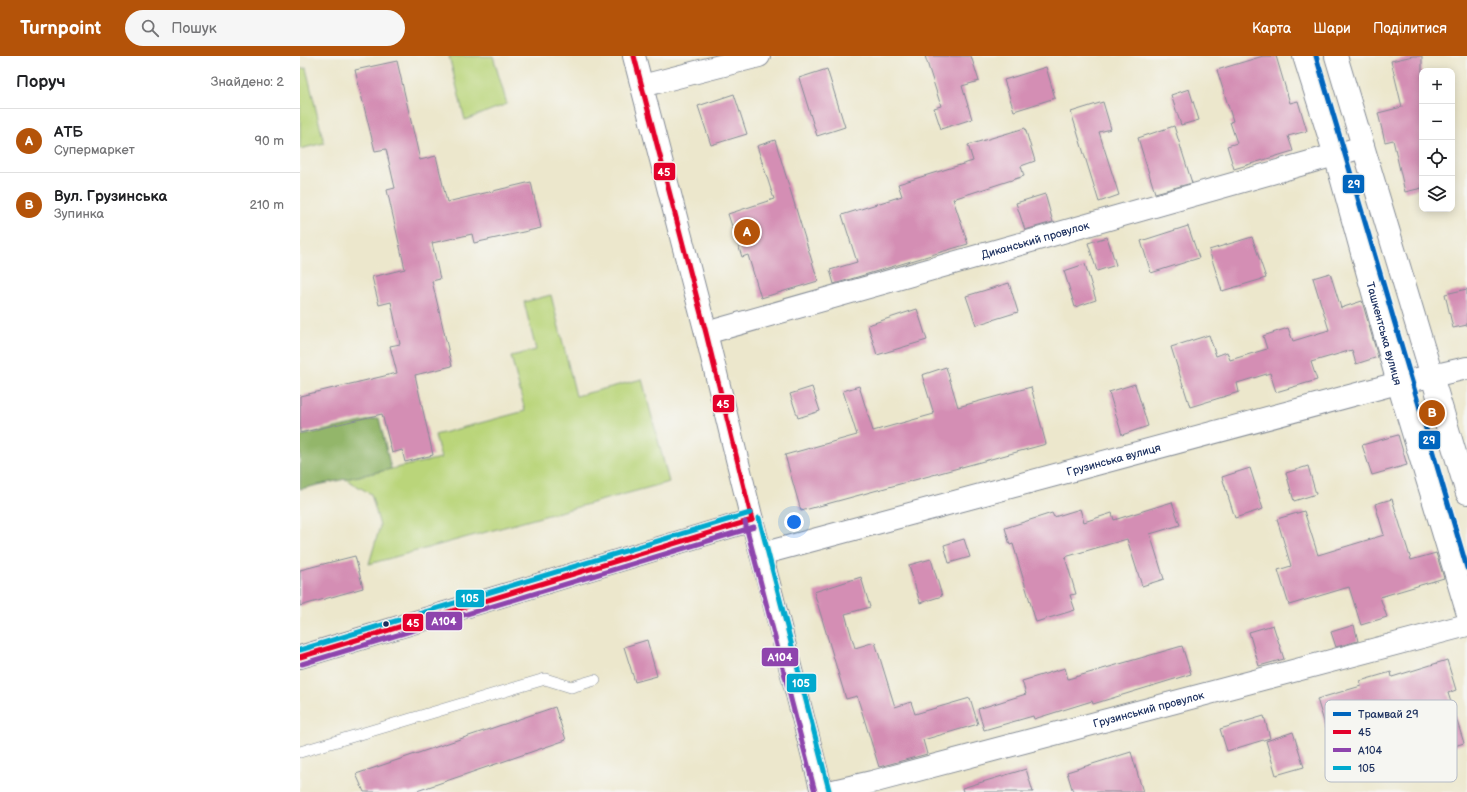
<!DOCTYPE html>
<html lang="uk">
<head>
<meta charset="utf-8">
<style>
	:root { --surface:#fff; --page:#f6f6f6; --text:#202124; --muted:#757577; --line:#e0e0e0; --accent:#b45309 }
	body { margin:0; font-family:"Balsamiq Sans",sans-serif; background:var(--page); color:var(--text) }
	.controls { position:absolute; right:12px; top:12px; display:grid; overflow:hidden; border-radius:8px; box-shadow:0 2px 10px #0003 }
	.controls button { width:36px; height:36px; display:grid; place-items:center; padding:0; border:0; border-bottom:1px solid var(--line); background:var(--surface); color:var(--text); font:20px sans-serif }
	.you { position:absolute; left:494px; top:466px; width:14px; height:14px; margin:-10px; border:3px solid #fff; border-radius:50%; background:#1a73e8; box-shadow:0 0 0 6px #1a73e833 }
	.badge { display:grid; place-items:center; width:26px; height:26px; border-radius:50%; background:var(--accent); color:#fff; font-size:13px; font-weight:700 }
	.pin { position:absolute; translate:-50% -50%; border:2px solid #fff; box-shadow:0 1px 4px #0006 }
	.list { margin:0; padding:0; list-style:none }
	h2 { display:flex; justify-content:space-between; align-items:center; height:52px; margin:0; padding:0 16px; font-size:17px }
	h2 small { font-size:13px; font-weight:400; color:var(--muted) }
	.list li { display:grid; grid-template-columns:26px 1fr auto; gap:12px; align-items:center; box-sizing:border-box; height:64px; padding:0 16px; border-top:1px solid var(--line) }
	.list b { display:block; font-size:15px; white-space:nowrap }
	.list p { margin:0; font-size:13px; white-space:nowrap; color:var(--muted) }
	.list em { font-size:13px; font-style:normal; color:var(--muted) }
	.icon { flex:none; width:22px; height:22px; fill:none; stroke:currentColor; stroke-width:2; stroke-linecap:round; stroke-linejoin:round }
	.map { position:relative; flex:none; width:1167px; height:736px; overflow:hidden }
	header { display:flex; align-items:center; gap:24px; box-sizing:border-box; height:56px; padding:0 20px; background:var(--accent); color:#fff }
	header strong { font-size:19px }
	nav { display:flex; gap:22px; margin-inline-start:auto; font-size:14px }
	.search { width:280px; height:36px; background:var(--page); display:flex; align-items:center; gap:10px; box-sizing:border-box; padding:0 14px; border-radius:22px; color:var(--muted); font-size:15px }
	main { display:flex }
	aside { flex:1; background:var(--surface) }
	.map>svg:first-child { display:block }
	.green { fill:#bad57a; stroke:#6a826c }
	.forest { fill:#93b66a; stroke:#577264 }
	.building { fill:#d48eb4 }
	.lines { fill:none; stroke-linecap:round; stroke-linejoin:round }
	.service-casing { stroke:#848b95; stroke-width:12 }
	.minor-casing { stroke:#848b95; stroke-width:24 }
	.tertiary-casing { stroke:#848b95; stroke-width:24 }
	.primary-casing { stroke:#848b95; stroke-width:24 }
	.service { stroke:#fff; stroke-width:11 }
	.minor { stroke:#fff; stroke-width:22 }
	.tertiary { stroke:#fff; stroke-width:22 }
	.primary { stroke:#fff; stroke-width:22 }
	.bus-1-casing { stroke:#f6f6f2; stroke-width:8 }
	.bus-2-casing { stroke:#f6f6f2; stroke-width:8 }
	.bus-3-casing { stroke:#f6f6f2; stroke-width:8 }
	.bus-1 { stroke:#e4002b; stroke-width:5 }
	.bus-2 { stroke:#8e44ad; stroke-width:5 }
	.bus-3 { stroke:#00a9ce; stroke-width:5 }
	.tram-1-casing { stroke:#f6f6f2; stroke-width:8 }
	.tram-1 { stroke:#0065bd; stroke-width:5 }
	.bus-dot { fill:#1b2f5e; stroke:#f6f6f2; stroke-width:1.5 }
	.labels { text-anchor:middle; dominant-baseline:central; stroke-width:3; stroke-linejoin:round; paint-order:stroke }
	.street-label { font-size:11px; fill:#1b2f5e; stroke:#f6f6f2 }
	.key { fill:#f6f6f2; stroke:#b4bac6; stroke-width:1 }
	.key-label { font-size:11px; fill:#1b2f5e }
	.line-badge { stroke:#f6f6f2; stroke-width:1.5 }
	.badge-label { font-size:11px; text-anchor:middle; font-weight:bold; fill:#fff }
</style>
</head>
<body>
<header>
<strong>Turnpoint</strong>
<div class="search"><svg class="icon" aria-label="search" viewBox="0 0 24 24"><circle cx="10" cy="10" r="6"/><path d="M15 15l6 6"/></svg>Пошук</div>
<nav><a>Карта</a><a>Шари</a><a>Поділитися</a></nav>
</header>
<main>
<aside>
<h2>Поруч<small>Знайдено: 2</small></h2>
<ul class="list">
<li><span class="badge">A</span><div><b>АТБ</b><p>Супермаркет</p></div><em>90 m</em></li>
<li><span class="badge">B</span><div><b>Вул. Грузинська</b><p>Зупинка</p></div><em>210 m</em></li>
</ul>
</aside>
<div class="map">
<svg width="1167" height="736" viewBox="0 0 1167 736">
	<rect width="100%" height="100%" fill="#f6f6f2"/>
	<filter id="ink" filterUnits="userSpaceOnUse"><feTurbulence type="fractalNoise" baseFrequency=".025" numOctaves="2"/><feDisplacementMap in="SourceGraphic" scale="8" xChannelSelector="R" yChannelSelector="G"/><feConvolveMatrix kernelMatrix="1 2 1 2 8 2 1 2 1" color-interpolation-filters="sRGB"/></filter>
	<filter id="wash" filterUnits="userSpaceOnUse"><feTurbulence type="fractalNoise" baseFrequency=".012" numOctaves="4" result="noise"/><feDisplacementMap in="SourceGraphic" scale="16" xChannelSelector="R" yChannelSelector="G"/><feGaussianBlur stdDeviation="0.9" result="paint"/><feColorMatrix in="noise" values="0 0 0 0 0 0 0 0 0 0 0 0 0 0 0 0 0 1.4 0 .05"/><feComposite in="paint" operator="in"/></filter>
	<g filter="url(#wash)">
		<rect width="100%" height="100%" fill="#ece7cc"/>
		<g class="green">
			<polygon points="149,0 193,0 207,48 165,64"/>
			<polygon points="6,12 24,87 0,93 0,13"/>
			<polygon points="251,239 276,340 342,323 369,426 69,508 80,470 71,438 45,423 141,402 135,379 225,355 211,300 236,294 224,246"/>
		</g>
		<polygon class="forest" points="79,362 91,413 0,433 0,380"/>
		<g id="blocks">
			<g class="building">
				<polygon points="625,0 671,0 679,25 662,30 672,63 641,73 634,52 641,50"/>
				<polygon points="963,0 976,0 990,47 998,45 1007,75 988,80 993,95 934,113 927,90 937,87 930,66 933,65 917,14"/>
				<polygon points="1113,0 1122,0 1122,132 1105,136 1093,84 1085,86 1078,57 1102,51 1091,5"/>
				<polygon points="97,5 120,104 136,100 147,146 231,126 241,172 174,187 172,178 132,187 140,223 132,225 152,310 115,319 133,399 105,406 102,394 92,397 82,358 0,377 0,340 97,317 90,290 100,288 91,246 79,249 72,221 105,213 87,134 95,132 86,93 75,95 55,14"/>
				<polygon points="746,11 755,42 714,55 704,24"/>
				<polygon points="527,13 545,71 517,80 499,22"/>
				<polygon points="889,33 899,64 881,69 871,39"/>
				<polygon points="434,38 447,78 411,89 398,50"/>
				<polygon points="803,46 811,73 799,76 819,139 799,146 771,56"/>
				<polygon points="874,70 892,127 855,137 838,82"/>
				<polygon points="725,72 735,105 721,110 724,120 653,143 668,188 534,228 530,214 557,206 542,159 602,140 598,128 673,105 668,89"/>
				<polygon points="475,84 518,225 461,242 448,199 442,201 428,158 474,143 457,90"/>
				<polygon points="745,138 753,166 725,174 716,147"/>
				<polygon points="888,170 899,202 851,217 841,185"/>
				<polygon points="807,181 816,209 797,215 788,187"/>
				<polygon points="952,181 966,222 922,235 909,194"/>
				<polygon points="785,208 796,244 775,251 764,215"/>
				<polygon points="1030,217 1041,252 1062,245 1078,301 1056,308 1052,294 1011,306 1017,324 976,336 970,317 937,327 939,336 890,351 871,291 909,279 916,300 927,296 930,304 967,293 963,280 988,272 993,285 1029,274 1013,222"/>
				<polygon points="709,227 718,256 676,269 666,240"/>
				<polygon points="1167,233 1167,269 1153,272 1145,238"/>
				<polygon points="617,253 627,284 577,299 568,269"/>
				<polygon points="646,311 658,351 731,331 746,388 501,455 485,399 557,379 543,335 559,330 573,375 634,358 622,319"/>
				<polygon points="835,328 848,370 822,379 809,336"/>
				<polygon points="512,331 520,355 498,362 490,338"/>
				<polygon points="1098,379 1107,409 1072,419 1062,389"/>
				<polygon points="1008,410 1016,438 994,445 986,417"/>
				<polygon points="950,412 963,453 935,462 922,421"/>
				<polygon points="1092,443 1111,504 1136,497 1144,522 1080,541 1087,561 1061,569 1049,531 989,549 978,514 991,510 977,463 1004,455 1018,499 1084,479 1075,448"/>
				<polygon points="872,446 880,469 850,478 864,523 842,530 827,483 765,501 776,538 770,539 775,554 736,566 713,488 710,489 705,472 752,457 754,461 780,453 784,466 812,457 814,464"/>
				<polygon points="664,483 670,501 649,507 644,489"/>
				<polygon points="55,500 63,532 0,550 0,514"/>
				<polygon points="631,503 642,540 620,547 609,509"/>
				<polygon points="561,521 570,551 545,558 555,592 575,586 595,651 611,646 615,658 670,642 678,668 623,684 627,698 579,711 557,640 546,643 514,536"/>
				<polygon points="973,569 984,603 959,610 949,576"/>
				<polygon points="1054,569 1058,585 1036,591 1031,576"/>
				<polygon points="347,584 357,620 335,626 324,591"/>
				<polygon points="882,590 891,618 793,648 792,645 734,663 733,660 684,674 678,653 726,638 722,625 765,612 768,623"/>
				<polygon points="1147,604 1156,634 1148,637 1164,687 1139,695 1138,691 1094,704 1095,706 1073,713 1058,662 1026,672 1017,643 1061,630 1060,625 1091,616 1092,621"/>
				<polygon points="255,651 266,684 114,736 64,736 56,718"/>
				<polygon points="964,660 970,682 927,695 920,673"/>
				<polygon points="993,676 1004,711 976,719 966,685"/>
				<polygon points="831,696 843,736 773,736 767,716"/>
				<polygon points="726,713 733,736 663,736 662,732"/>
			</g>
		</g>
	</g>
	<g filter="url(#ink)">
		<use href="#blocks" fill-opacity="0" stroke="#848b95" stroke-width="1"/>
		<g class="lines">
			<g class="service-casing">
				<polyline id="service" points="0,696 245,623 271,631 295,624"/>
			</g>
			<g class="minor-casing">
				<g id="minor">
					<path id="s1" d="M1004,0L1035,99L1098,327L1167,555"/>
					<polyline points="1036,0 1167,437"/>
					<polyline points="342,30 459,0"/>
					<path id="s2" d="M406,277L1063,91"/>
					<path id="s3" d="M461,498L1098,327L1132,320L1167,312"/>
					<path id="s4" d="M529,736L572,726L1167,569"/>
				</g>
			</g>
			<g class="tertiary-casing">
				<polyline id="tertiary" points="0,601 452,464"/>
			</g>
			<g class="primary-casing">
				<polyline id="primary" points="334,0 406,277 452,464 469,528 522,736"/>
			</g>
			<use href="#service" class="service"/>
			<use href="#minor" class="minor"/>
			<use href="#tertiary" class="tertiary"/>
			<use href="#primary" class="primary"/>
			<g class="bus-1-casing">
				<g id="bus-1">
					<polyline points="334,0 406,277 452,464"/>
					<polyline points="0,601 452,464"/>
				</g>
			</g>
			<g class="bus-2-casing">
				<g id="bus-2">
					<polyline points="445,466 515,736"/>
					<polyline points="2,608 454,471"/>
				</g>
			</g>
			<g class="bus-3-casing">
				<g id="bus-3">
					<polyline points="459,462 529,734"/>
					<polyline points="0,594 450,457"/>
				</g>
			</g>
			<use href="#bus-1" class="bus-1"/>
			<use href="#bus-2" class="bus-2"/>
			<use href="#bus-3" class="bus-3"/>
			<g class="tram-1-casing">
				<polyline id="tram-1" points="1016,0 1167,512"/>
			</g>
			<use href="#tram-1" class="tram-1"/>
		</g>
	</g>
	<circle class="bus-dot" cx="86" cy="568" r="3.5"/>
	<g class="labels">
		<g class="street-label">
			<text stroke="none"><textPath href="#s2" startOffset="342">Диканський провулок</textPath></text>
			<text stroke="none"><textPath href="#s1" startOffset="289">Ташкентська вулиця</textPath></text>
			<text stroke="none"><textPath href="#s3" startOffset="365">Грузинська вулиця</textPath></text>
			<text stroke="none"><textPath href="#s4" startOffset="330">Грузинський провулок</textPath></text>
		</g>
	</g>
	<rect x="1025" y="644" width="132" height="82" rx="6" class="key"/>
	<rect x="1033" y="656" width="18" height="4" fill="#0065bd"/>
	<rect x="1033" y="674" width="18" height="4" fill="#e4002b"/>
	<rect x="1033" y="692" width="18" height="4" fill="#8e44ad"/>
	<rect x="1033" y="710" width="18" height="4" fill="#00a9ce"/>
	<g class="key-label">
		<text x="1058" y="662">Трамвай 29</text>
		<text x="1058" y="680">45</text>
		<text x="1058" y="698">А104</text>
		<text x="1058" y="716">105</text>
	</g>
	<g class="line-badge">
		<rect x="353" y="106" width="23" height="19" rx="4" fill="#e4002b"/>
		<rect x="1042" y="118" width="23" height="20" rx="4" fill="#0065bd"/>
		<rect x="412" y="338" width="23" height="19" rx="4" fill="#e4002b"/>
		<rect x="1118" y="374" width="23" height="20" rx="4" fill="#0065bd"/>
		<rect x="155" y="533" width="30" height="19" rx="4" fill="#00a9ce"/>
		<rect x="125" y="555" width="38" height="20" rx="4" fill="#8e44ad"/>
		<rect x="102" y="557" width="22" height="19" rx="4" fill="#e4002b"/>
		<rect x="461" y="591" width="38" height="20" rx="4" fill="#8e44ad"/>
		<rect x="486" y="617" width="31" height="20" rx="4" fill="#00a9ce"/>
	</g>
	<g class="badge-label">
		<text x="364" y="120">45</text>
		<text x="1054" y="132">29</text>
		<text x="423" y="352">45</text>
		<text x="1129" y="388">29</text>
		<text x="170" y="546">105</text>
		<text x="144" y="569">А104</text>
		<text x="113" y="571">45</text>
		<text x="480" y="605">А104</text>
		<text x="501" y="631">105</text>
	</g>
</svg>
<div class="controls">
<button>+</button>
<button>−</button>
<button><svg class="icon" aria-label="locate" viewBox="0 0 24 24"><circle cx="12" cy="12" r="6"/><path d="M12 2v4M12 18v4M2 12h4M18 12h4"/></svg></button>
<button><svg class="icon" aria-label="layers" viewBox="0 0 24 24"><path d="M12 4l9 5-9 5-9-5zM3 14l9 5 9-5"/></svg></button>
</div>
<div class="you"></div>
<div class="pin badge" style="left:447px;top:176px">A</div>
<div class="pin badge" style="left:1132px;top:357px">B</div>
</div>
</main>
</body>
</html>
